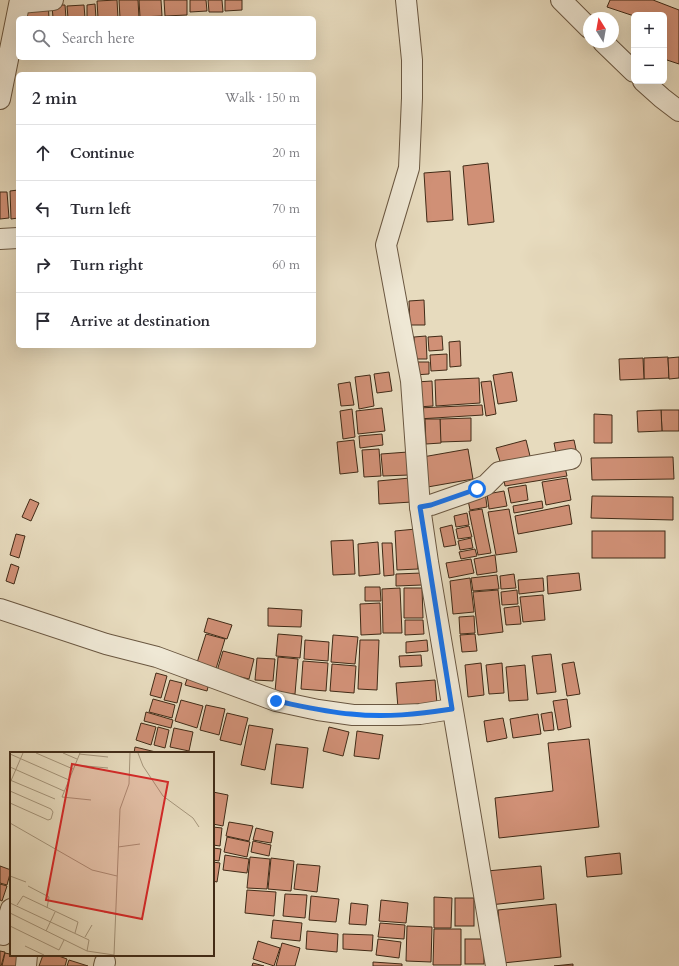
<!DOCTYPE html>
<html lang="en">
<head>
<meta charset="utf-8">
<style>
	:root { --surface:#fff; --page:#f2f2f3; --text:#2b2b33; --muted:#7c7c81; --line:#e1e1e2 }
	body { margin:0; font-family:Cardo,serif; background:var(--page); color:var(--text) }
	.controls { position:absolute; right:12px; top:12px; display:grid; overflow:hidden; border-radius:6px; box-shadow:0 4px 16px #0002 }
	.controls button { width:36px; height:36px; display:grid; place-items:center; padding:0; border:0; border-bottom:1px solid var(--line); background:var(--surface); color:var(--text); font:20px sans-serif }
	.compass { position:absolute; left:583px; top:12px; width:36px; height:36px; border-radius:50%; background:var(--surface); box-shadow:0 4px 16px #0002; rotate:349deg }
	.stop { position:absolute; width:12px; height:12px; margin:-9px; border:3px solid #1a73e8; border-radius:50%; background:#fff }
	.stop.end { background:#1a73e8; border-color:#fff; box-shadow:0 1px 4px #0008 }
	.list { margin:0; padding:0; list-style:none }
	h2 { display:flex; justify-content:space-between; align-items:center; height:52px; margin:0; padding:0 16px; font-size:17px }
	h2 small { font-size:13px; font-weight:400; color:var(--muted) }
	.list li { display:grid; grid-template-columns:26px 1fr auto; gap:12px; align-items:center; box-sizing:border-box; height:56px; padding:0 16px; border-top:1px solid var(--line) }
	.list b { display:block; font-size:15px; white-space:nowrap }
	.list em { font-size:13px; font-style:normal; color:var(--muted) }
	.icon { flex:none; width:22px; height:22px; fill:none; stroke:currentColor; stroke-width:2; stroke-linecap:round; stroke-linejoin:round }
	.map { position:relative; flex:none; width:679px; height:966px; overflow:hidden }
	.search { position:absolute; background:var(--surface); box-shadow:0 4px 16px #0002; left:16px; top:16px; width:300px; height:44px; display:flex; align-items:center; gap:10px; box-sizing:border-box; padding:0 14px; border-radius:6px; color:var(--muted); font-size:15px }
	.panel { position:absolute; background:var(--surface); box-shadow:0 4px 16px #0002; left:16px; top:72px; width:300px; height:276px; border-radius:6px }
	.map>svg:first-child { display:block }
	.building { fill:#d09076; stroke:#412b17 }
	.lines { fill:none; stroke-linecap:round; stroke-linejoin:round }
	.street-casing { stroke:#6a5741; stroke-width:22 }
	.street { stroke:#efe8d5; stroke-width:20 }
	.route { stroke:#1a73e8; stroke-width:5 }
	.inset-road { fill:none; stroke:#a5957b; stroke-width:1 }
	.view { fill:#d62828; fill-opacity:0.15; stroke:#d62828; stroke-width:2 }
	.inset-edge { fill:none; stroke:#412b17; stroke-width:2 }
</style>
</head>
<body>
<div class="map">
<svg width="679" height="966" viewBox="0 0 679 966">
	<rect width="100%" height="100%" fill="#e7dbbe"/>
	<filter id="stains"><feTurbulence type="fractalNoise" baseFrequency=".005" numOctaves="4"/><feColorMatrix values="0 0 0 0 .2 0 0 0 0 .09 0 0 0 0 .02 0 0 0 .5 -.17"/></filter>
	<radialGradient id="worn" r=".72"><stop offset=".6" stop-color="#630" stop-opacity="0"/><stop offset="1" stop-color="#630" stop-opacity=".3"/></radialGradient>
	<g class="building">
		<polygon points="117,0 118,18 98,18 97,1"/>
		<polygon points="119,0 138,0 139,18 120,18"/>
		<polygon points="139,0 161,0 162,16 140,17"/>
		<polygon points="164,0 187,0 187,15 165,16"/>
		<polygon points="190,0 206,0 207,11 190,12"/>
		<polygon points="208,0 222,0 223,12 209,12"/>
		<polygon points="225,0 242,0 242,10 225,11"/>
		<polygon points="610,0 653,0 679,10 679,64 664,59 664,15 634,15 634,16 607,7"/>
		<polygon points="48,2 49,18 23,18 23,3"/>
		<polygon points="95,4 96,18 87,18 87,5"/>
		<polygon points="52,5 65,5 66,18 53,18"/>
		<polygon points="84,5 85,18 68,18 67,6"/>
		<polygon points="488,163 494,222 468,225 463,166"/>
		<polygon points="450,171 453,220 427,222 424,173"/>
		<polygon points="18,190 18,218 11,219 10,191"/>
		<polygon points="0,192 7,192 9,218 0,219"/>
		<polygon points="424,300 425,325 410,325 409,301"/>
		<polygon points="426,336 427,359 415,359 414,337"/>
		<polygon points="442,336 443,350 429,351 428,337"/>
		<polygon points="460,341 461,366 450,367 449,342"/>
		<polygon points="447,354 447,370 431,371 430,355"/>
		<polygon points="668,357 669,378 644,379 644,358"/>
		<polygon points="679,357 679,378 669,379 668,358"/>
		<polygon points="643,358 644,379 620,380 619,359"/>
		<polygon points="414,362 429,362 429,374 414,375"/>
		<polygon points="389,372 392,391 377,393 374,374"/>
		<polygon points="512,372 517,401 498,404 493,375"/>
		<polygon points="370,375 374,406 359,409 355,377"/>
		<polygon points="479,378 480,403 436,406 435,380"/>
		<polygon points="432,381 433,406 417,407 416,382"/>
		<polygon points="491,381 496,414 486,416 481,382"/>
		<polygon points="350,382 354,405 341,406 338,384"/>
		<polygon points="482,405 483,415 418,419 418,408"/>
		<polygon points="382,408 385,431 358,434 356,411"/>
		<polygon points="352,409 355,437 343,439 340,411"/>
		<polygon points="661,410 679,410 679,431 662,431"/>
		<polygon points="661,410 662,431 638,432 637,411"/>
		<polygon points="594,414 612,415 612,443 594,443"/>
		<polygon points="471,418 471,441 440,442 440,419"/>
		<polygon points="425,419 440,419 441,443 426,444"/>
		<polygon points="382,434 383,445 360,448 359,436"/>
		<polygon points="354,440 358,472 340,474 337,442"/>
		<polygon points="526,440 531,460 502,468 496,448"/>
		<polygon points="574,440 577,454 557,458 554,443"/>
		<polygon points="379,449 381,476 364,477 362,450"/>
		<polygon points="468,449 473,479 422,488 417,458"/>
		<polygon points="408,452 409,475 383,476 381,454"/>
		<polygon points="673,457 674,479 592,480 591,458"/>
		<polygon points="564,463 567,476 505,486 503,474"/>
		<polygon points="410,478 412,502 379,504 378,481"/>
		<polygon points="567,478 571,500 546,505 542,482"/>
		<polygon points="526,485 528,500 511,503 508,488"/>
		<polygon points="485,491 487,507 470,510 467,495"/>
		<polygon points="504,491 507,506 489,509 487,494"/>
		<polygon points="592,496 673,497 673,520 591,518"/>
		<polygon points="30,499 39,503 31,521 22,517"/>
		<polygon points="542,501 543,508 514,513 513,506"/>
		<polygon points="569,505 572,524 518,534 515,516"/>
		<polygon points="482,509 491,553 478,555 469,511"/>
		<polygon points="509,509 517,552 496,555 488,512"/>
		<polygon points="467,513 469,525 456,527 454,516"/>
		<polygon points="452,525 456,545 444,547 440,528"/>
		<polygon points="469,526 472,537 458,539 456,529"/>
		<polygon points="416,529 418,569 397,570 395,531"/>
		<rect x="592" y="531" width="73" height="27"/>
		<polygon points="16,534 25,536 19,558 10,555"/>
		<polygon points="471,538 473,548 460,550 458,541"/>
		<polygon points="353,540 355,574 333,575 331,541"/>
		<polygon points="378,542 380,574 359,576 358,544"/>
		<polygon points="382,543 392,543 394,575 384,576"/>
		<polygon points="475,549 477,556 461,559 459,552"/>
		<polygon points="495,555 497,572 477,575 474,559"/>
		<polygon points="471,559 474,573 449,578 446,563"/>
		<polygon points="11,564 19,567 14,584 6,581"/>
		<polygon points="422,573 422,585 396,586 396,574"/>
		<polygon points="579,573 581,590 548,594 547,576"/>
		<polygon points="514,574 516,588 501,589 500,576"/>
		<polygon points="497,575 499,589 473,591 471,578"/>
		<polygon points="470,578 474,612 453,614 450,581"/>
		<polygon points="543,578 544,591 519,594 518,580"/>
		<polygon points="365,587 380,587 381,601 365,601"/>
		<polygon points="400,588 402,633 383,633 382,589"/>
		<polygon points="404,588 422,588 423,618 404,618"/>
		<polygon points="498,590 503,632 478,635 473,592"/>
		<polygon points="517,590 518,604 502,605 501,592"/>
		<polygon points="543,595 545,620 523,622 520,597"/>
		<polygon points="380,603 381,634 361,635 360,604"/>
		<polygon points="519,606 521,624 506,625 504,608"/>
		<polygon points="268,608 302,610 301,627 268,626"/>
		<polygon points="474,616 475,633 460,634 459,617"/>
		<polygon points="208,618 232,625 227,639 204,632"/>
		<polygon points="405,620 423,620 424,634 405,635"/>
		<polygon points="206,634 225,639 215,672 196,666"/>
		<polygon points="278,634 302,636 300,658 276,656"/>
		<polygon points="475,634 477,651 462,652 460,635"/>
		<polygon points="333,635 358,637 355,664 331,662"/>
		<polygon points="305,640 329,642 328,661 304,659"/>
		<polygon points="360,640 379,640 377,690 358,689"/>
		<polygon points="427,640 428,651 406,653 406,642"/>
		<polygon points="223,651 254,659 249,679 217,671"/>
		<polygon points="551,654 556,692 537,694 532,656"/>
		<polygon points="421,655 422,666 400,667 399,656"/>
		<polygon points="278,657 298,659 295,694 275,692"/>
		<polygon points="257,658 275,659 273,681 255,680"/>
		<polygon points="303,661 328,663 326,691 301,689"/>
		<polygon points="574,662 580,694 567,696 562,664"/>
		<polygon points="481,663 484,695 468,697 465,665"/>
		<polygon points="502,663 504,693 489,694 486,665"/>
		<polygon points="332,664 356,666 354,693 330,691"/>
		<polygon points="525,665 528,700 509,701 506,667"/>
		<polygon points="156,673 167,676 161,698 150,695"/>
		<polygon points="189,673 210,679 207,691 185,685"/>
		<polygon points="170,680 182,683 177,703 164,700"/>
		<polygon points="435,680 437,704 398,708 396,683"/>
		<polygon points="153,699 175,705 172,718 149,712"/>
		<polygon points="567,699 571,727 558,730 553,701"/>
		<polygon points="181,700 203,706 197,728 175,721"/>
		<polygon points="206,705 225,709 219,735 200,730"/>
		<polygon points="146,712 173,720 171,728 144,721"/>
		<polygon points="552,712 554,730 544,731 541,714"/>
		<polygon points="227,713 248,718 241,745 220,740"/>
		<polygon points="538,714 541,734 513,738 510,719"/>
		<polygon points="503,718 507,738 487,742 484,721"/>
		<polygon points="141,723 156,727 151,745 136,740"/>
		<polygon points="249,725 273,729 265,770 241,765"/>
		<polygon points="158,727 169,730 165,748 154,745"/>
		<polygon points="329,727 349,732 343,756 323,751"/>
		<polygon points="174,728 193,732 189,751 170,747"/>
		<polygon points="357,731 383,735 379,759 354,756"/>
		<polygon points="589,739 599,827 499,838 495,798 553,791 548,743"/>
		<polygon points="276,744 308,748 303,788 271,784"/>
		<polygon points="135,747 160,753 134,753"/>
		<polygon points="213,792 228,795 223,826 213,824"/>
		<polygon points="229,822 253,826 249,841 226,836"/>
		<polygon points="213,827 222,828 220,846 213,845"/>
		<polygon points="256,828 273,832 271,843 253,840"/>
		<polygon points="227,837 250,842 247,857 224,852"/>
		<polygon points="253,841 271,845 269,856 251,852"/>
		<polygon points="213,848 221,849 219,861 213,860"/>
		<polygon points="620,853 622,874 587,877 585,857"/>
		<polygon points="225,855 249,859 247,873 223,870"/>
		<polygon points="250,857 270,859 267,889 247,888"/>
		<polygon points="271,858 294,861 291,891 268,889"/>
		<polygon points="213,862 220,863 217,882 213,881"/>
		<polygon points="297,864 320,866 317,892 294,889"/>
		<polygon points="0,866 11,870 7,885 0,883"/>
		<polygon points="541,866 544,899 490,905 487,871"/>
		<polygon points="0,884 7,886 2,901 0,900"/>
		<polygon points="247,890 276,892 274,916 245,913"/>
		<polygon points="285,894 307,895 305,918 283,916"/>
		<polygon points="311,896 339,899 336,922 309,920"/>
		<polygon points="434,897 452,898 451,928 434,928"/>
		<rect x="455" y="898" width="19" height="28"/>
		<polygon points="381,900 408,903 406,923 379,921"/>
		<polygon points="351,903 368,905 366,925 349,924"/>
		<polygon points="556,904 561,957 503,963 498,910"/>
		<polygon points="273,920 302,923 300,941 271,938"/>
		<polygon points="380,923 405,925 404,939 378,937"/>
		<polygon points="407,926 432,927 431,962 406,961"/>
		<polygon points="434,929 461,929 461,965 433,965"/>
		<polygon points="307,931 338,934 337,952 306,949"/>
		<polygon points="343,934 373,935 372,951 343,949"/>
		<polygon points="378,939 401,942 399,958 376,955"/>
		<rect x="465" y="939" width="19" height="25"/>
		<polygon points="258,941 280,948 274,966 253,959"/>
		<polygon points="282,943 300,948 295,966 276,966"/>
		<polygon points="0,951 5,952 1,966 0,966"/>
		<polygon points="5,953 19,956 16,966 2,966"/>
		<polygon points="43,955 56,955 67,959 65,966 39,966"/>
		<polygon points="69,960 88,966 67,966"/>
		<polygon points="373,962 402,964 402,966 373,966"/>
		<polygon points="253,963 264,966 252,966"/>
		<polygon points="573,964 573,966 554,966"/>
	</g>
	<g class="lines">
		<g class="street-casing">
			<g id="street">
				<polyline points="406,0 412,60 412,98 409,168 386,245 411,381 420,507 428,562 496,966"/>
				<polyline points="561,0 589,28"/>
				<polyline points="20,3 53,0"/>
				<polyline points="603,42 634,72"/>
				<polyline points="643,81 662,98 679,111"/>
				<polyline points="0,99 20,0"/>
				<polyline points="0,239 18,238"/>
				<polyline points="420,507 431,505 477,489 486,485 499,472 571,459"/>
				<polyline points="0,609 106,644 157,657 276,701 318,710 353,715 399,715 420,714 452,709"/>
				<polyline points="3,935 11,909"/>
				<polyline points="26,966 27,955"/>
				<polyline points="104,966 105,962"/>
			</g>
		</g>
		<use href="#street" class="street"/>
	</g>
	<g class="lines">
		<path class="route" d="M276,701C301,706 326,712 351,714C385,718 419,714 452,709L420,507L431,505L477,489"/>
	</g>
	<g transform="translate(10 752)">
		<rect width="204" height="204" fill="#e7dbbe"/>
		<path class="inset-road" d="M26,1L63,17M53,1L67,7M70,1L52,45L81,48M128,1L133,14L153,44L183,66L189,75M0,2L59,28M69,2L98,5M65,13L98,16M0,15L54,39M0,28L45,47M0,31L13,1M0,39L41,57L43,60L41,67L38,68L0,51M0,71L82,118L107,124M108,95L130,92M0,124L16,130M18,134L39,145L37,156M0,151L79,188L77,199M7,153L13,144L68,170L65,181M94,160L106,162M0,161L77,199L104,203M0,174L49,198L54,188M36,179L45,160M75,185L82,173M15,194L34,203M104,203L110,57L119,32L120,1"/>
		<path class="view" d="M62,12L158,30L132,167L36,148Z"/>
		<rect width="204" height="204" class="inset-edge"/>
	</g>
	<rect width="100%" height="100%" filter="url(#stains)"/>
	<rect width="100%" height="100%" fill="url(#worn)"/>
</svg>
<div class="controls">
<button>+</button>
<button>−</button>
</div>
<svg class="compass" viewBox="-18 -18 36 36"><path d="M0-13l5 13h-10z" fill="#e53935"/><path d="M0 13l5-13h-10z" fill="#7c7c81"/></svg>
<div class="stop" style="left:477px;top:489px"></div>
<div class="stop end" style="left:276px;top:701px"></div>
<div class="search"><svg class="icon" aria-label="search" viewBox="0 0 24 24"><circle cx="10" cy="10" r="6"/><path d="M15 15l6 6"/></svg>Search here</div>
<section class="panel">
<h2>2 min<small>Walk · 150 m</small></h2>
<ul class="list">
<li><svg class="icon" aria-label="ahead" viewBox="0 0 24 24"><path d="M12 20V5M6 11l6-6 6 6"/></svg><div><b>Continue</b></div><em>20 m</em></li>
<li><svg class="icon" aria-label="left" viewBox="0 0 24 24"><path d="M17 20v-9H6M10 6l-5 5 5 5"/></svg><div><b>Turn left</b></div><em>70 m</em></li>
<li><svg class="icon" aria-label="right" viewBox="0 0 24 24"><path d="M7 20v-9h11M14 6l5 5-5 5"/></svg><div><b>Turn right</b></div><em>60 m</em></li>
<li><svg class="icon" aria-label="arrive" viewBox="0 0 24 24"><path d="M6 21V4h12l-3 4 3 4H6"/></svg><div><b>Arrive at destination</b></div></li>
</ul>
</section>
</div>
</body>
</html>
